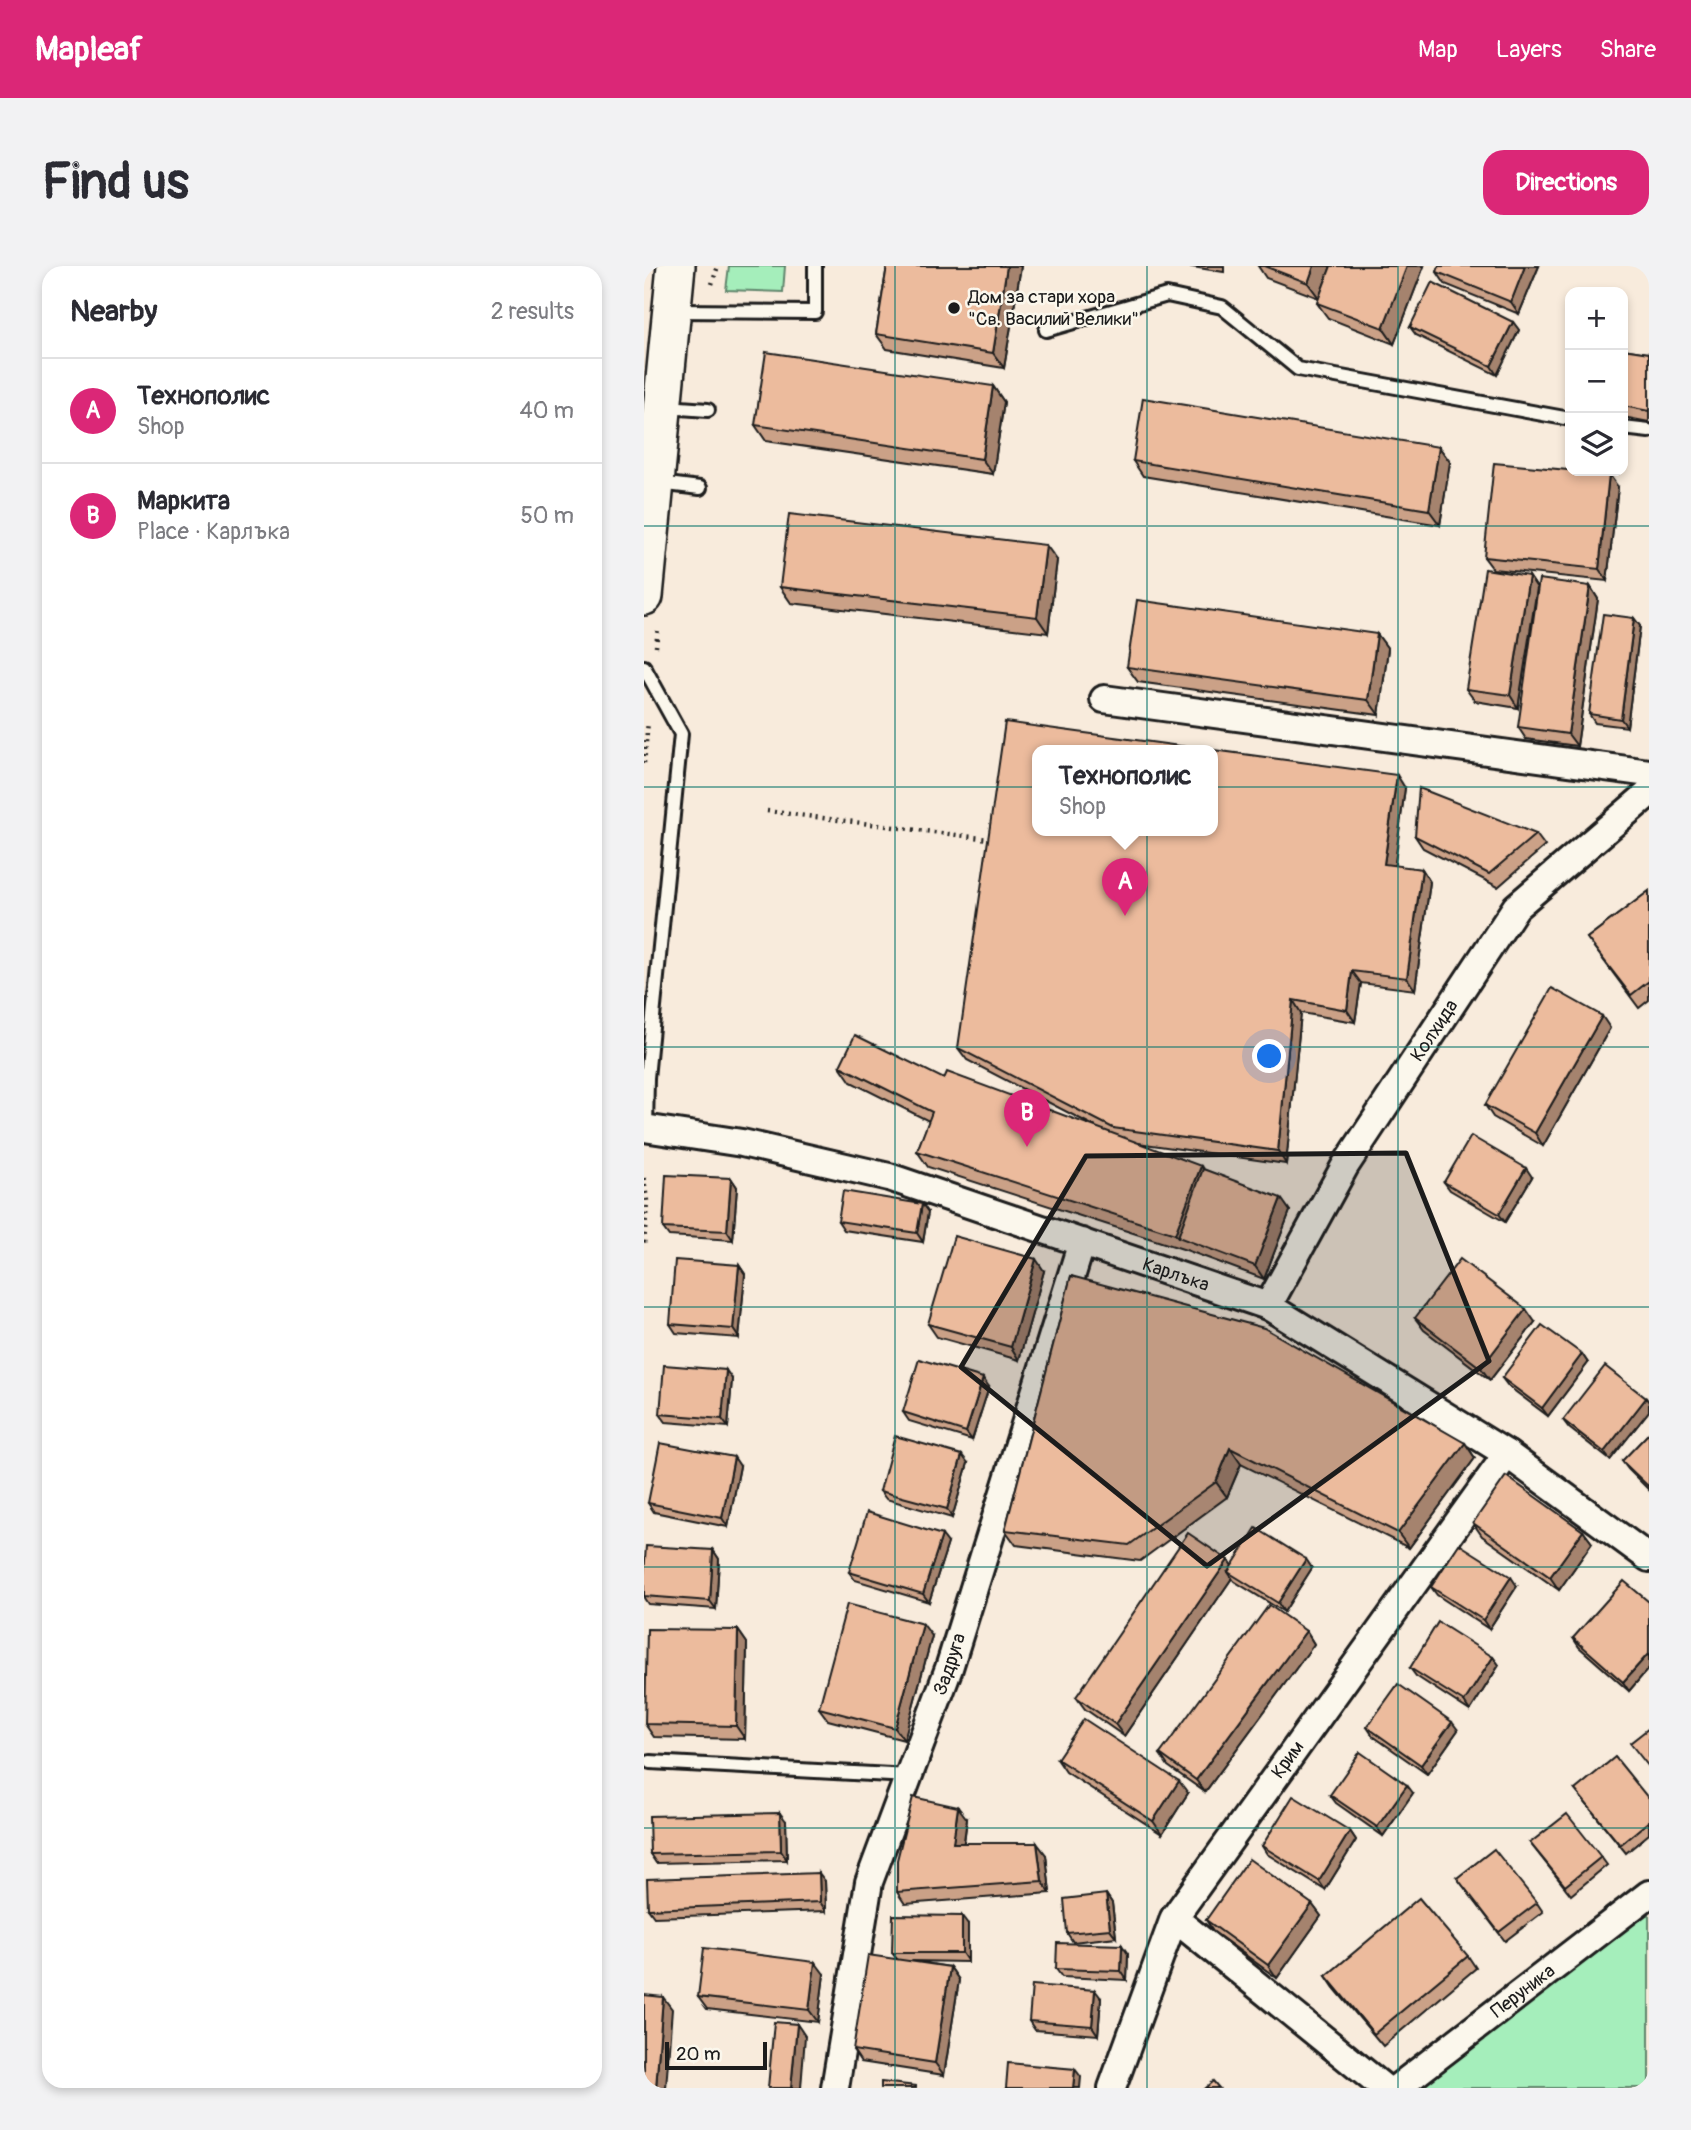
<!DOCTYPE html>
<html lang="en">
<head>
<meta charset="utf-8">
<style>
	:root { --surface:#fff; --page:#f2f2f3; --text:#2b2b33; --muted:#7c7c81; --line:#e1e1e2; --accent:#db2777 }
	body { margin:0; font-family:Pangolin,sans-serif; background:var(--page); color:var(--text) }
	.controls { position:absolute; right:21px; top:21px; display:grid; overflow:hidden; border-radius:14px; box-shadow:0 4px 10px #0003 }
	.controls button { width:63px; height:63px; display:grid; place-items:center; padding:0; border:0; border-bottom:2px solid var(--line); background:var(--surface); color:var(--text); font:35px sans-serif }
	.scale { position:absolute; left:21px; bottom:18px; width:102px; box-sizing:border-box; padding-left:7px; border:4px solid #1c1c1c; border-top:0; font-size:19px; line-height:24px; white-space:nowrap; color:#1c1c1c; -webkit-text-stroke:5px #fbf7ec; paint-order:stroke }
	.you { position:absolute; left:626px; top:791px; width:24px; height:24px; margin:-18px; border:5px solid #fff; border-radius:50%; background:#1a73e8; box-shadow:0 0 0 10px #1a73e833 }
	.badge { display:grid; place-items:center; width:46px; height:46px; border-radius:50%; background:var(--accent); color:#fff; font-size:23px; font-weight:700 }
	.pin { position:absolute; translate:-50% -58px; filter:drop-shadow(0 2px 4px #0008) }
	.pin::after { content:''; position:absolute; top:37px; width:24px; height:21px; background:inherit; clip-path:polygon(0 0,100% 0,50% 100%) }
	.popup { position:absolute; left:388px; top:479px; width:186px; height:91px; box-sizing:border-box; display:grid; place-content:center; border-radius:14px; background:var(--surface); filter:drop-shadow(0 2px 5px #0005); font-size:23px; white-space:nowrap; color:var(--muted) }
	.popup b { font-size:26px; color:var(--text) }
	.popup::after { content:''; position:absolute; left:50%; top:100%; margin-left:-14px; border:14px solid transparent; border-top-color:var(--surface) }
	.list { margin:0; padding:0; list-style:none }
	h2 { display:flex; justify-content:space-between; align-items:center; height:91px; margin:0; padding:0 28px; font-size:30px }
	h2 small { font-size:23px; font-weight:400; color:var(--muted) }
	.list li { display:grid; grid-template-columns:46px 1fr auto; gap:21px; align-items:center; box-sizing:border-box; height:105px; padding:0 28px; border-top:2px solid var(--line) }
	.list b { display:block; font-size:26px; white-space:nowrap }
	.list p { margin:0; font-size:23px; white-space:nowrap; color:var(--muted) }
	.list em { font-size:23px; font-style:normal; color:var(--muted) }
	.icon { flex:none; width:38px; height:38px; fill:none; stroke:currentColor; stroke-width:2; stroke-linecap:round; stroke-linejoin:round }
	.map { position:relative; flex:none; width:1005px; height:1822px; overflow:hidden; border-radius:21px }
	header { display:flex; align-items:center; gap:42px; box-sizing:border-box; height:98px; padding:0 35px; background:var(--accent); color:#fff }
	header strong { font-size:33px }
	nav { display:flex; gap:38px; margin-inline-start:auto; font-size:24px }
	.intro { display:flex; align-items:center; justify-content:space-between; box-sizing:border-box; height:168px; padding:0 42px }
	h1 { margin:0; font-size:49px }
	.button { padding:18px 32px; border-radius:21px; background:var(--accent); color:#fff; font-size:24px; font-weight:700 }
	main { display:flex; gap:42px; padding:0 42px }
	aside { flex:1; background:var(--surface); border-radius:21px; box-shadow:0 4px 10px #0003 }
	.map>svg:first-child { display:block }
	.green { fill:#a5eebb; stroke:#60856c; stroke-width:2 }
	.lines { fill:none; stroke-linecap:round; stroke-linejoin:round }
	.lane-casing { stroke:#1c1c1c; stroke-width:18 }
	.street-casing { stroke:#1c1c1c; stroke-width:32 }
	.secondary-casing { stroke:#1c1c1c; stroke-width:42 }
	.path { stroke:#1c1c1c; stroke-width:4.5; stroke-dasharray:2 5; stroke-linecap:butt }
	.lane { stroke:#fbf7ec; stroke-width:12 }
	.street { stroke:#fbf7ec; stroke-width:26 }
	.secondary { stroke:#fbf7ec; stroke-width:37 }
	.wall { fill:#cba187; stroke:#1c1c1c; stroke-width:2 }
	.shaded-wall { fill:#a5836e; stroke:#1c1c1c; stroke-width:2 }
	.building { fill:#ecbb9d; stroke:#1c1c1c; stroke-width:2 }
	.marked { fill:#1c1c1c; fill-opacity:0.2; stroke:#1c1c1c; stroke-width:5; stroke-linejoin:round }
	.grid { fill:none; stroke:#0f766e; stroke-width:2; stroke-opacity:0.55 }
	.poi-dot { fill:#1c1c1c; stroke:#fbf7ec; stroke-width:2.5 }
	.labels { text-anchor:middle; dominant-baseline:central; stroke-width:5; stroke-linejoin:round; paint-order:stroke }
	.poi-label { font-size:19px; fill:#1c1c1c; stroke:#fbf7ec; text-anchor:start }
	.street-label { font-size:19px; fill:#1c1c1c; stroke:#fbf7ec }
</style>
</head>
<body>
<header>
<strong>Mapleaf</strong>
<nav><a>Map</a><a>Layers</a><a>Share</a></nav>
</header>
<div class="intro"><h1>Find us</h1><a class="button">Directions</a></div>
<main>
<aside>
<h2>Nearby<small>2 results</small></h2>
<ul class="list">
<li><span class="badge">A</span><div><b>Технополис</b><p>Shop</p></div><em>40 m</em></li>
<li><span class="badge">B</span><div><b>Маркита</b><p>Place · Карлъка</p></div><em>50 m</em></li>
</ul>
</aside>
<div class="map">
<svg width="1005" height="1822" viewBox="0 0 1005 1822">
	<rect width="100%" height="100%" fill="#f8ebdc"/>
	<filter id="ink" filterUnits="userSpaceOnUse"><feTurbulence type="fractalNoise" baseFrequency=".0143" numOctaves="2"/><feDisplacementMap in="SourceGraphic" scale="14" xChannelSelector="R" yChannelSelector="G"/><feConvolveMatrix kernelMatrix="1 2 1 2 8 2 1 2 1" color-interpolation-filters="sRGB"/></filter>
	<g filter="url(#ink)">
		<g class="green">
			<polygon points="85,0 141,0 139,26 82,24"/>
			<polygon points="1005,1627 1005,1822 751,1822"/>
		</g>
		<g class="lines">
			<g class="lane-casing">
				<g id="lane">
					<polyline points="31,45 171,46 171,0"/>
					<polyline points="402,64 523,29 578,41 654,103 926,153"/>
					<polyline points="22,141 64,144"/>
					<polyline points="979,162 1005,165"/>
					<polyline points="15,217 56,222"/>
					<polyline points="0,401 37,468 3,812 2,862"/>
					<polyline points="6,1496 265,1510"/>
				</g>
			</g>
			<g class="street-casing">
				<g id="street">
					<polyline points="460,433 1005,507"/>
					<path id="s1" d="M0,862L98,877L245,911L624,1040L863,1188L1005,1292"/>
					<path id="s2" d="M624,1040L701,900L872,641L1005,527"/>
					<polyline points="530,1652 740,1822"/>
					<path id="s3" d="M191,1822L225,1616L305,1402L438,976"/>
					<path id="s4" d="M468,1822L530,1652L863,1188"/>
					<path id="s5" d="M753,1822L1005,1628"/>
				</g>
			</g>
			<g class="secondary-casing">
				<polyline id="secondary" points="0,330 32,0"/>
			</g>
			<g class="path">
				<polyline points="68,18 74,0"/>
				<polyline points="12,381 14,362"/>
				<polyline points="0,497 4,456"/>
				<polyline points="123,545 345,573"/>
				<polyline points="0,912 3,935 0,979"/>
			</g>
			<use href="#lane" class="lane"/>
			<use href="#street" class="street"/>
			<use href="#secondary" class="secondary"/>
		</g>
		<g class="wall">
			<polygon points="243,0 377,0 360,102 243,83 232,68"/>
			<polygon points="542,0 580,0 580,6"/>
			<polygon points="614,0 780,0 750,78 684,52 673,37 675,32 622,12"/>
			<polygon points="795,0 895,0 875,48 801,18 793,6"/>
			<polygon points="869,56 875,64 853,109 772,69 766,61"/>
			<polygon points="979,83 1005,87 1005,156 979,151"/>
			<polygon points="349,120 360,136 349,208 122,175 111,159"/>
			<polygon points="795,181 806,196 796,259 499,210 489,195"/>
			<polygon points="974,221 963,315 849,303 840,291"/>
			<polygon points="413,294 404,367 147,337 136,321"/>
			<polygon points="885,310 893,322 874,442 831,435 822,423"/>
			<polygon points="946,320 954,333 933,480 882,473 874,461"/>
			<polygon points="990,352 996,360 983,461 951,457 945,448"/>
			<polygon points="733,368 744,383 735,449 494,416 483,401"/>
			<polygon points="761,522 750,600 778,603 786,616 771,724 717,717 711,756 657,747 642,898 494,877 559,903 646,945 620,1013 542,984 284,901 273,885 285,855 207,816 196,800 300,813 452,861 323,794 314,782"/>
			<polygon points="892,568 901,580 854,621 779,582 771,570"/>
			<polygon points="1005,625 1005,734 995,742 943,672"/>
			<polygon points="966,762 899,880 849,851 841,839"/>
			<polygon points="888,911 861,956 806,924 800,916"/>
			<polygon points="87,912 93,921 89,974 25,970 19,962"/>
			<polygon points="278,938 284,946 279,976 200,964 194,955"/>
			<polygon points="95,999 101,1008 95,1072 32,1067 26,1058"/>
			<polygon points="400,1005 375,1094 293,1071 284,1058"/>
			<polygon points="427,1010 821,1177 831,1192 765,1282 597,1198 583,1231 496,1295 372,1279 361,1264"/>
			<polygon points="771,1052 891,1056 846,1114 780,1064"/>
			<polygon points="938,1088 944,1097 904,1150 864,1120 858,1112"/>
			<polygon points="88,1113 84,1161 22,1156 16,1148"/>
			<polygon points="345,1121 328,1174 265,1155 259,1146"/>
			<polygon points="1002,1132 1005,1136 1005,1145 966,1194 925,1162 919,1154"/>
			<polygon points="1005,1167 1005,1224 984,1203 978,1195"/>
			<polygon points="324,1197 308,1252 242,1233 236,1225"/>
			<polygon points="96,1200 84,1261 10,1246 4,1237"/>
			<polygon points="829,1257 939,1265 948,1277 915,1324 838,1270"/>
			<polygon points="304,1277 285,1336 211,1314 205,1306"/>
			<polygon points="69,1284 75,1293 72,1343 4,1338 0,1332 0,1309"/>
			<polygon points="584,1294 588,1300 668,1302 640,1346 590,1315 588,1312 480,1470 441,1443 432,1431"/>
			<polygon points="873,1320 845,1363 793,1329 787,1321"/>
			<polygon points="1005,1336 1005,1402 985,1425 935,1381 929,1372"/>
			<polygon points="94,1364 103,1377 101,1473 10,1471 1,1458"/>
			<polygon points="662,1365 670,1378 561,1526 524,1500 516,1488"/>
			<polygon points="288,1370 260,1474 184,1454 175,1442"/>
			<polygon points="849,1391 855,1399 826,1445 772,1410 766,1402"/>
			<polygon points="723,1461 814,1464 783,1508 729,1470"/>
			<polygon points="413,1493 544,1527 518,1568 422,1506"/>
			<polygon points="931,1524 1005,1533 1005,1568 982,1587"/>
			<polygon points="769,1527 739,1570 692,1537 686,1529"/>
			<polygon points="323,1553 320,1577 402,1589 406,1627 261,1638 253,1626"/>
			<polygon points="142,1555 143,1594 12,1597 6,1588"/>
			<polygon points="706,1565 712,1574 681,1624 623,1588 618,1580"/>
			<polygon points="886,1577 957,1591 963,1599 927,1629"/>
			<polygon points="813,1612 893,1637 899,1646 861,1675"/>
			<polygon points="181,1615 182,1645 10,1651 4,1643"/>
			<polygon points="462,1628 468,1637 472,1671 429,1676 423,1667"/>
			<polygon points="668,1638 677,1650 633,1712 570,1666 562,1654"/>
			<polygon points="324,1658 324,1696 268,1695 306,1701 315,1714 300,1809 217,1796 209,1784 253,1693 248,1687"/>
			<polygon points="484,1688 483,1714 418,1711 412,1703"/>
			<polygon points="824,1690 832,1702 739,1780 690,1722 682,1710"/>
			<polygon points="180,1708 174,1756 63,1743 54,1731"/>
			<polygon points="457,1732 454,1769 391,1764 385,1755"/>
		</g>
		<g class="shaded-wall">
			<polygon points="363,0 377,0 360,102 349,87"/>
			<polygon points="670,0 687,0 675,32 664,17"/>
			<polygon points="763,0 780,0 750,78 739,62"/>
			<polygon points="881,0 895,0 875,48 867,36"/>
			<polygon points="869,56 875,64 853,109 847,100"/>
			<polygon points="349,120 360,136 349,208 338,193"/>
			<polygon points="795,181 806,196 796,259 785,244"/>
			<polygon points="965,208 974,221 963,315 955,303"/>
			<polygon points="402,279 413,294 404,367 393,351"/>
			<polygon points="885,310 893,322 874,442 866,429"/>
			<polygon points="946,320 954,333 933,480 924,468"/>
			<polygon points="990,352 996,360 983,461 977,453"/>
			<polygon points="733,368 744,383 735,449 724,434"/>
			<polygon points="753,509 761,522 749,611 740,598"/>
			<polygon points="778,603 786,616 771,724 763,712"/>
			<polygon points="708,705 717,717 711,756 703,744"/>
			<polygon points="649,734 657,747 642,898 634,885"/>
			<polygon points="958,750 966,762 899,880 891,867"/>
			<polygon points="557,900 568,916 534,971 531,968"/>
			<polygon points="882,902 888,911 861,956 855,948"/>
			<polygon points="87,912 93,921 89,974 83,965"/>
			<polygon points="637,932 646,945 620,1013 611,1000"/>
			<polygon points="278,938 284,946 279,976 273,967"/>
			<polygon points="392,993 400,1005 375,1094 367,1081"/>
			<polygon points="95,999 101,1008 95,1072 89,1063"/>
			<polygon points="882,1043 891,1056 846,1114 837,1102"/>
			<polygon points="938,1088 944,1097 904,1150 898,1142"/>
			<polygon points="82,1104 88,1113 84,1161 78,1153"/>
			<polygon points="339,1112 345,1121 328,1174 322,1166"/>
			<polygon points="1002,1132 1005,1136 1005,1145 966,1194 960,1186"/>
			<polygon points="821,1177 831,1192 765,1282 754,1267"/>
			<polygon points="586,1182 597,1198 583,1231 572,1216"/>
			<polygon points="318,1189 324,1197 308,1252 303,1243"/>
			<polygon points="90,1191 96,1200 84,1261 78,1252"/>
			<polygon points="939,1265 948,1277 915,1324 906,1311"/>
			<polygon points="298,1269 304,1277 285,1336 279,1328"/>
			<polygon points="69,1284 75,1293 72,1343 66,1335"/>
			<polygon points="662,1293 668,1302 640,1346 634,1337"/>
			<polygon points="584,1294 592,1306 584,1306 588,1312 480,1470 471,1458"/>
			<polygon points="867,1311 873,1320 845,1363 839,1354"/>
			<polygon points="279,1358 288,1370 260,1474 251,1462"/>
			<polygon points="94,1364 103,1377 101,1473 92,1460"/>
			<polygon points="662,1365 670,1378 561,1526 552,1514"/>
			<polygon points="1005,1387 1005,1402 985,1425 979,1416"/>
			<polygon points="849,1391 855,1399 826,1445 820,1436"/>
			<polygon points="808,1456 814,1464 783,1508 777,1499"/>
			<polygon points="535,1515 544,1527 518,1568 509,1555"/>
			<polygon points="763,1519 769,1527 739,1570 733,1561"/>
			<polygon points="314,1541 323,1553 318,1589 309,1577"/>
			<polygon points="136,1547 142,1555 143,1594 137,1585"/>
			<polygon points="706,1565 712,1574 681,1624 675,1615"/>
			<polygon points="393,1577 402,1589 406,1627 398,1615"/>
			<polygon points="175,1607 181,1615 182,1645 176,1636"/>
			<polygon points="462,1628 468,1637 472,1671 466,1663"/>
			<polygon points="668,1638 677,1650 633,1712 624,1699"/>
			<polygon points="318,1650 324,1658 324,1696 318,1687"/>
			<polygon points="478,1679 484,1688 483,1714 477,1705"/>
			<polygon points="171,1696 180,1708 174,1756 165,1744"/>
			<polygon points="306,1701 315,1714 300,1809 291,1797"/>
			<polygon points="451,1724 457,1732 454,1769 448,1760"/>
			<polygon points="19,1731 28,1743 22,1822 12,1822"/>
			<polygon points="153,1758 161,1770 157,1822 147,1822"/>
			<polygon points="431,1803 437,1811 436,1822 429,1822"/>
		</g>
		<g class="building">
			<polygon points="243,0 363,0 349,87 232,68"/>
			<polygon points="620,0 670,0 664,17"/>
			<polygon points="687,0 763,0 739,62 673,37"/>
			<polygon points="795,0 881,0 867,36 793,6"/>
			<polygon points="788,16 869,56 847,100 766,61"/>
			<polygon points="979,83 1005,87 1005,145 979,140"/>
			<polygon points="122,86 349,120 338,193 111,159"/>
			<polygon points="926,106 926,131 922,131"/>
			<polygon points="499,132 795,181 785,244 489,195"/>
			<polygon points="850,197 965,208 955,303 840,291"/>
			<polygon points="145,248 402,279 393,351 136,321"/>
			<polygon points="841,303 885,310 866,429 822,423"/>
			<polygon points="895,313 946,320 924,468 874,461"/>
			<polygon points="493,334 733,368 724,434 483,401"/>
			<polygon points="959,348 990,352 977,453 945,448"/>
			<polygon points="361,456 565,484 394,484 394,564 569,564 569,484 753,509 740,598 778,603 763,712 708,705 703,744 649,734 634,885 469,862 314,782"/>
			<polygon points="775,522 892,568 845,608 771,570"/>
			<polygon points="1005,625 1005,715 987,729 943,672"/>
			<polygon points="908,722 958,750 891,867 841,839"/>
			<polygon points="211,769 300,813 303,806 557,900 531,968 273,885 288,846 196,800"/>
			<polygon points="827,870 882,902 855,948 800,916"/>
			<polygon points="559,903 637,932 611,1000 534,971"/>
			<polygon points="22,909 87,912 83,965 19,962"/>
			<polygon points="199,925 278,938 273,967 194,955"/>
			<polygon points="310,970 392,993 367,1081 284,1058"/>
			<polygon points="816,993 882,1043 837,1102 771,1052"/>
			<polygon points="31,994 95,999 89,1063 26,1058"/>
			<polygon points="427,1010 620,1062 821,1177 754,1267 586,1182 572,1216 485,1279 361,1264"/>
			<polygon points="898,1059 938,1088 898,1142 858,1112"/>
			<polygon points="275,1093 339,1112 322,1166 259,1146"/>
			<polygon points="20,1099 82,1104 78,1153 16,1148"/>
			<polygon points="961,1100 1002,1132 960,1186 919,1154"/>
			<polygon points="1005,1167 1005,1221 978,1195"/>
			<polygon points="251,1170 318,1189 303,1243 236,1225"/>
			<polygon points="16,1177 90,1191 78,1252 4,1237"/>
			<polygon points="862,1210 939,1265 906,1311 829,1257"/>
			<polygon points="223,1246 298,1269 279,1328 205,1306"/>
			<polygon points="612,1262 662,1293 634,1337 584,1306"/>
			<polygon points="544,1267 584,1294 471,1458 432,1431"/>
			<polygon points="815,1278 867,1311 839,1354 787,1321"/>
			<polygon points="2,1280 69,1284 66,1335 0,1330 0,1309"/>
			<polygon points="980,1315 1005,1336 1005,1387 979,1416 929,1372"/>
			<polygon points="203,1338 279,1358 251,1462 175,1442"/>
			<polygon points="625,1339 662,1365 552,1514 516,1488"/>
			<polygon points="794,1356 849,1391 820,1436 766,1402"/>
			<polygon points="3,1363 94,1364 92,1460 1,1458"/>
			<polygon points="754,1418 808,1456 777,1499 723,1461"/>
			<polygon points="440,1453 535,1515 509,1555 413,1493"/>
			<polygon points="1005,1462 1005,1501 986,1477"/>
			<polygon points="716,1486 763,1519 733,1561 686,1529"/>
			<polygon points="971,1491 1005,1533 1005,1555 976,1579 931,1524"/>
			<polygon points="649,1530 706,1565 675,1615 618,1580"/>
			<polygon points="269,1531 314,1541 309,1577 393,1577 398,1615 253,1626 253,1594"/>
			<polygon points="136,1547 137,1585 6,1588 5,1550"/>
			<polygon points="923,1548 957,1591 921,1620 886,1577"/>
			<polygon points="850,1583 893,1637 855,1666 813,1612"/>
			<polygon points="605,1593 668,1638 624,1699 562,1654"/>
			<polygon points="175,1607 176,1636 4,1643 3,1613"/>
			<polygon points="462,1628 466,1663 423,1667 420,1633"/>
			<polygon points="775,1632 824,1690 730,1768 682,1710"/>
			<polygon points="249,1649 318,1650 318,1687 248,1687"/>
			<polygon points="413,1677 478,1679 477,1705 412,1703"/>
			<polygon points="60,1682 171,1696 165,1744 54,1731"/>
			<polygon points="224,1689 306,1701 291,1797 209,1784"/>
			<polygon points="388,1719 451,1724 448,1760 385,1755"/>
			<polygon points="0,1729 19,1731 12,1822 0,1822"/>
			<polygon points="130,1756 153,1758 147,1822 124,1822"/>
			<polygon points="364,1797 431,1803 429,1822 362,1822"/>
			<polygon points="569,1815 575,1822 561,1822"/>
			<polygon points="237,1816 272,1820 272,1822 237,1822"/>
		</g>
	</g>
	<path class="marked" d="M762,887L845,1095L563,1300L317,1101L442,890Z"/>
	<path class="grid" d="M251,0V1822M503,0V1822M754,0V1822M0,260H1005M0,521H1005M0,781H1005M0,1041H1005M0,1301H1005M0,1562H1005"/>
	<circle class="poi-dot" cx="310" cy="42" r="7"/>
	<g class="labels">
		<g class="poi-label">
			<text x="324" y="31">Дом за стари хора<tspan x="324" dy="22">"Св. Василий Велики"</tspan></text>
		</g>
		<g class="street-label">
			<text stroke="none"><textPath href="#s2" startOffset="322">Колхида</textPath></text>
			<text stroke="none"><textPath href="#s1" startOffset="553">Карлъка</textPath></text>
			<text stroke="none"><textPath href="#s3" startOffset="441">Задруга</textPath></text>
			<text stroke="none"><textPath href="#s4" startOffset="376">Крим</textPath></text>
			<text stroke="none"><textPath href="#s5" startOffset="159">Перуника</textPath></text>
		</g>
	</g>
</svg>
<div class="controls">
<button>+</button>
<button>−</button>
<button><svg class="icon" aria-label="layers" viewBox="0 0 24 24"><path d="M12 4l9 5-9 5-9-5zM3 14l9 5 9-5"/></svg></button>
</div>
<div class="scale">20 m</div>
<div class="you"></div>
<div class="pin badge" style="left:481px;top:650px">A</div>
<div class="popup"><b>Технополис</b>Shop</div>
<div class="pin badge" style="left:383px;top:881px">B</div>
</div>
</main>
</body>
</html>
